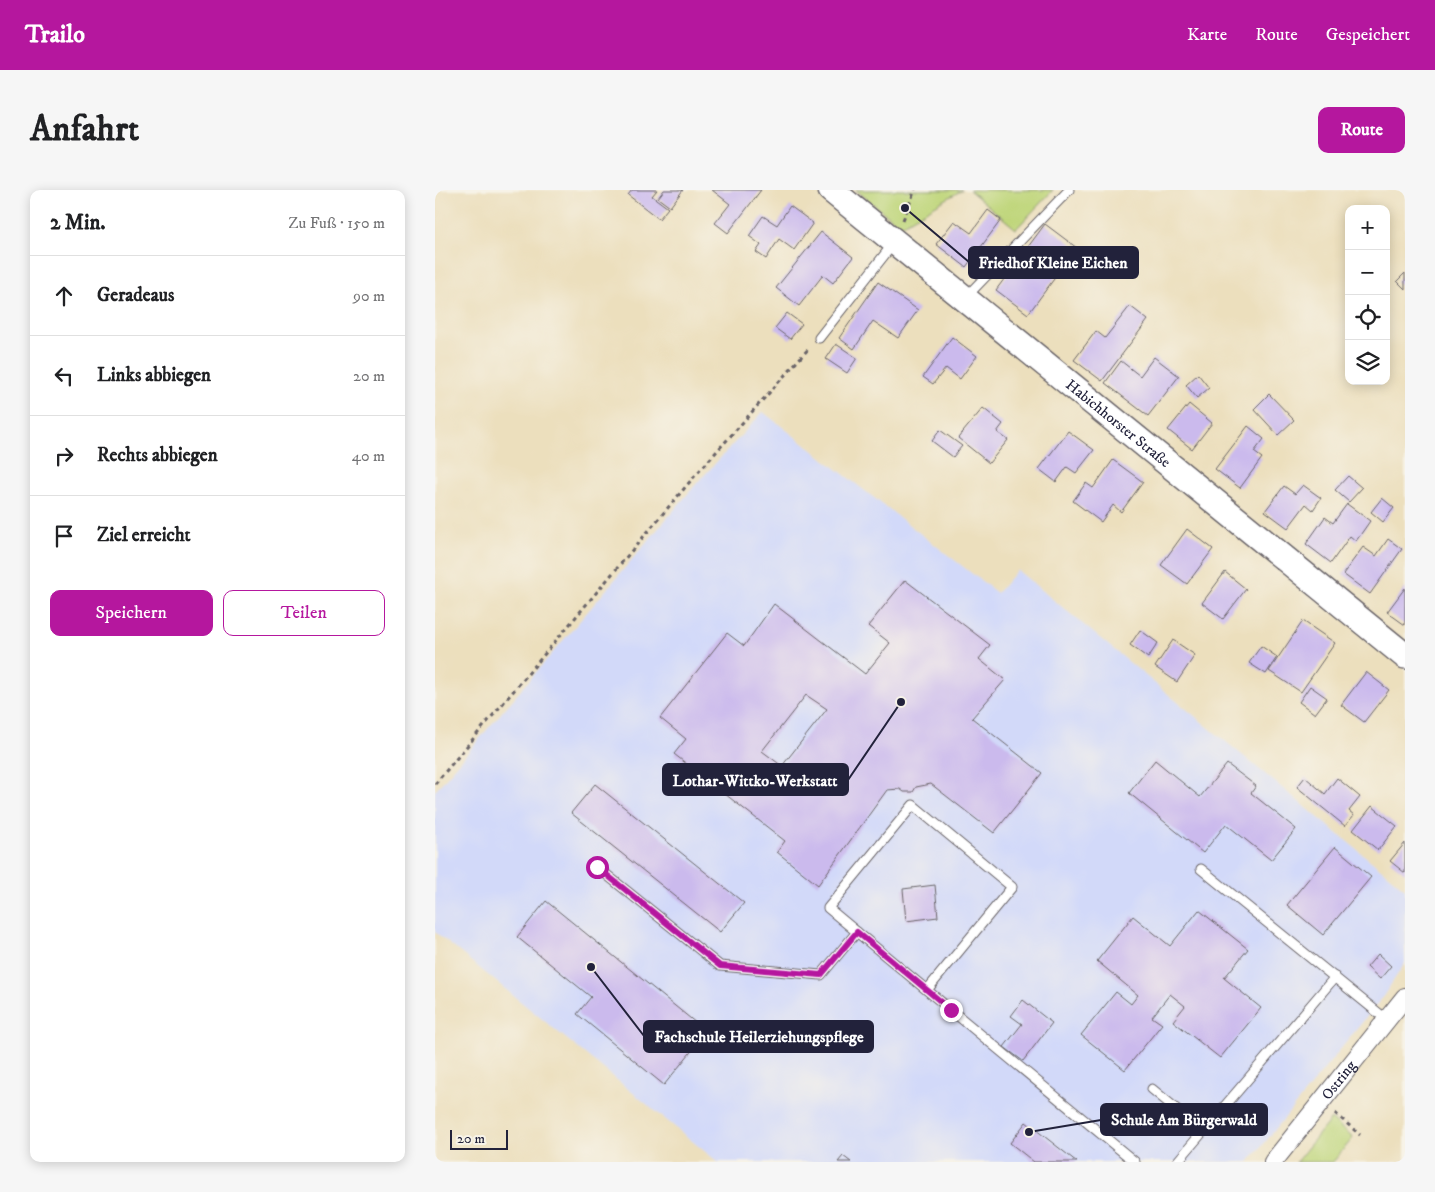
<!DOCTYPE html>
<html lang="de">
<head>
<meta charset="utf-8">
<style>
	:root { --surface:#fff; --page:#f6f6f6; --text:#202124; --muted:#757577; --line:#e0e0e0; --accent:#b5179e }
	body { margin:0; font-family:"IM FELL DW Pica",serif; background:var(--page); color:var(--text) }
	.controls { position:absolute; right:15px; top:15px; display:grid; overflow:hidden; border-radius:10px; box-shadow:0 2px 12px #0003 }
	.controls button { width:45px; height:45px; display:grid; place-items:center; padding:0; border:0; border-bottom:1px solid var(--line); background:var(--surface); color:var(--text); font:25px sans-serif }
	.scale { position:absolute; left:15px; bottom:12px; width:58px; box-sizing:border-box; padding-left:5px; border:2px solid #22223b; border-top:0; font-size:14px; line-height:18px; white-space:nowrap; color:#22223b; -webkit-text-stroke:4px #f7f3e8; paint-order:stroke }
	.stop { position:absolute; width:15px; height:15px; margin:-11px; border:4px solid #b5179e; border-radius:50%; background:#fff }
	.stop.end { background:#b5179e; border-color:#fff; box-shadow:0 1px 5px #0008 }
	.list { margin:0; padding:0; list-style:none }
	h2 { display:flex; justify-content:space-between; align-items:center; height:65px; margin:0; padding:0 20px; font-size:21px }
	h2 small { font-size:16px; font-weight:400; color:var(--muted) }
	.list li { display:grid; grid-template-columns:32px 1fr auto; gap:15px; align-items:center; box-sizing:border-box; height:80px; padding:0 20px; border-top:1px solid var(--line) }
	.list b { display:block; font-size:19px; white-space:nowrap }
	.list em { font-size:16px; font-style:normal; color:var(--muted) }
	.actions { display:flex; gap:10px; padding:15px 20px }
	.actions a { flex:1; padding:11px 0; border:1px solid var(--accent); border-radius:10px; text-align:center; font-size:18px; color:var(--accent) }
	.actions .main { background:var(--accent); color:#fff }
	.icon { flex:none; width:28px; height:28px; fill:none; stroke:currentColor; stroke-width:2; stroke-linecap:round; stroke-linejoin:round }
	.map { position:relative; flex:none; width:970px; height:972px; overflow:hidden; border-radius:10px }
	header { display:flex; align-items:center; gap:30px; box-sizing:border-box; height:70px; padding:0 25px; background:var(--accent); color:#fff }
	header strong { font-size:24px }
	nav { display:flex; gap:28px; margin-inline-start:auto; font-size:18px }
	.intro { display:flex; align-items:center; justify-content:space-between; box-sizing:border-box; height:120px; padding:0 30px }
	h1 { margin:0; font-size:35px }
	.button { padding:12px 22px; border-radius:10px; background:var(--accent); color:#fff; font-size:18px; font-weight:700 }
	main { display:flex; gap:30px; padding:0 30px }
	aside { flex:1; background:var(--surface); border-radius:10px; box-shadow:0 2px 12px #0003 }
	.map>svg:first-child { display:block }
	.built { fill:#d2d9f9 }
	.green { fill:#bfd67a; stroke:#707c5a }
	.building { fill:#cbbaed; fill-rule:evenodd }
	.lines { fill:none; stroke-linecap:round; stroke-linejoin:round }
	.service-casing { stroke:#696468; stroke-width:11 }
	.minor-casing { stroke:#696468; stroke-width:20 }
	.secondary-casing { stroke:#696468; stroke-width:28 }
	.path { stroke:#696468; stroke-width:3; stroke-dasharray:4 4; stroke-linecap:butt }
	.service { stroke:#fff; stroke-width:9 }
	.minor { stroke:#fff; stroke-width:18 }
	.secondary { stroke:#fff; stroke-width:25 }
	.route { stroke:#b5179e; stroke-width:6 }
	.labels { text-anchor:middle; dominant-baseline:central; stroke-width:4.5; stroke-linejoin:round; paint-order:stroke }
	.street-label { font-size:15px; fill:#22223b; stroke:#f7f3e8 }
	.leader { fill:none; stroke:#22223b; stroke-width:2 }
	.callout-dot { fill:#22223b; stroke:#f7f3e8; stroke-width:2 }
	.callout { fill:#22223b; stroke:#22223b; stroke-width:2 }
	.callout-label { font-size:16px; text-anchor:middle; font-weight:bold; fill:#fff }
</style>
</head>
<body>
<header>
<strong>Trailo</strong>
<nav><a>Karte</a><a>Route</a><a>Gespeichert</a></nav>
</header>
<div class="intro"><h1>Anfahrt</h1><a class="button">Route</a></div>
<main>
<aside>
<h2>2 Min.<small>Zu Fuß · 150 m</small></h2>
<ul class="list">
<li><svg class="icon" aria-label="ahead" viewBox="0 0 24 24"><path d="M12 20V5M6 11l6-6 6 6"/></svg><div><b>Geradeaus</b></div><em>90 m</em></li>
<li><svg class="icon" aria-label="left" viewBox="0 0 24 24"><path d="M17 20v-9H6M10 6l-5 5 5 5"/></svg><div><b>Links abbiegen</b></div><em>20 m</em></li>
<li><svg class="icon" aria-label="right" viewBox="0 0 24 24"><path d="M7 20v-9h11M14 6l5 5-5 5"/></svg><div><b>Rechts abbiegen</b></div><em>40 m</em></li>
<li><svg class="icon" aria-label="arrive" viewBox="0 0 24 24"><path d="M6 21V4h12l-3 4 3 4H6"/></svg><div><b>Ziel erreicht</b></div></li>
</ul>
<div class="actions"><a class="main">Speichern</a><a>Teilen</a></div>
</aside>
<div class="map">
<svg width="970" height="972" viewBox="0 0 970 972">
	<rect width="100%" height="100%" fill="#f7f3e8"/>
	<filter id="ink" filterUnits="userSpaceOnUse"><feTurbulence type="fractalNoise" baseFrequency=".02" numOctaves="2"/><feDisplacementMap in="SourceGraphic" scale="10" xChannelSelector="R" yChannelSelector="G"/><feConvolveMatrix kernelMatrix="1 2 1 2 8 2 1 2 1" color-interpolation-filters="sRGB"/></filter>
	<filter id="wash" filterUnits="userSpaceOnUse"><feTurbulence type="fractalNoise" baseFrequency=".0096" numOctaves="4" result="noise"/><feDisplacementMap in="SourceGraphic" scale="20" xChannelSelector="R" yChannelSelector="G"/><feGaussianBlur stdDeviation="1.12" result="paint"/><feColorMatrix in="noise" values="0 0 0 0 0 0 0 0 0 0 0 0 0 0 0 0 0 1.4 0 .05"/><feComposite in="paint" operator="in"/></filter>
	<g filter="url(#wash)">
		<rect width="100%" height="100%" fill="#ecdfbd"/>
		<polygon class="built" points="328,222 562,403 582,380 970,699 970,773 947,808 814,972 283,972 0,742 0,601 262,293"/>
		<g class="green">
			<polygon points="421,0 527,0 465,36"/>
			<polygon points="534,0 618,0 581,39"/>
			<polygon points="896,929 918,948 898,972 861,972"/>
		</g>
		<g id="blocks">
			<g class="building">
				<polygon points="197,0 222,0 217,6 233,18 224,29 193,5"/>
				<polygon points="229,0 248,0 235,17 223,8"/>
				<polygon points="277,0 326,0 293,43 280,33 295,14"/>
				<polygon points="355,16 378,33 359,60 344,49 331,69 321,62 326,55 314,46 328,26 342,35"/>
				<polygon points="553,20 566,30 531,77 501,54 519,31 536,43"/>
				<polygon points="610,34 642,58 593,124 561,100"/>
				<polygon points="386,42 418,67 398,93 388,85 364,116 341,98"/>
				<polygon points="970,83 970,99 962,91"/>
				<polygon points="443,92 483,120 463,148 438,131 419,159 404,148"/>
				<polygon points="695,116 713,130 667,191 639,170 661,141 670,148"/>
				<polygon points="352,123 367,134 355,149 340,138"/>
				<polygon points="517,147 542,166 525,189 511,178 498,194 488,187"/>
				<polygon points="401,154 422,168 412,183 391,169"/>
				<polygon points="719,167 744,186 713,226 670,193 686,171 705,186"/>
				<polygon points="763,184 774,198 762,208 751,195"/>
				<polygon points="834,204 859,230 843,245 819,219"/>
				<polygon points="754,214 777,233 757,259 733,240"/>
				<polygon points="548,218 568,234 562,242 573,250 554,273 523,248"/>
				<polygon points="813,236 829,249 819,262 827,268 805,298 780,279"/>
				<polygon points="505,240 527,256 518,267 497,251"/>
				<polygon points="633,241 659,260 641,283 632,277 621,292 604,279"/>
				<polygon points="678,270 708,292 686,322 678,315 666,332 638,311 651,293 658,298"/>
				<polygon points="913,286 927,298 914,312 900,300"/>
				<polygon points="868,295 886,308 878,320 871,314 853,338 830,321 849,296 860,304"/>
				<polygon points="947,308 959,318 948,332 936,322"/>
				<polygon points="912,314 935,331 921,351 915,346 896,373 871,354 890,327 898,333"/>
				<polygon points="752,339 778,359 752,394 726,375"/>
				<polygon points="953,349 967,359 935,404 908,384 928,357 941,366"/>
				<polygon points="790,382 811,399 788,429 767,413"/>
				<path d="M470,390L555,455L544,469L570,490L537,528L607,583L559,643L496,594L481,597L478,602H469L465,599L452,600L383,695L342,662L350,651L239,564L251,549L225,528L292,443L309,456L339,414L430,484L455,453L433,436ZM371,505L392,519L347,576L327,561Z"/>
				<polygon points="970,398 970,435 952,422"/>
				<polygon points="868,431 900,453 866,502 834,481"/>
				<polygon points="705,440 723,453 713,468 695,455"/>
				<polygon points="738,450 760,465 742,492 720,477"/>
				<polygon points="826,456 842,467 831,484 814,473"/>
				<polygon points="931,482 954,500 929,532 906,515"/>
				<polygon points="875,496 892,508 880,524 864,512"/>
				<polygon points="720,570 765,607 792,574 821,596 816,603 861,639 836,670 791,634 768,663 694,603"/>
				<polygon points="870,587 890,604 902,588 925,607 914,621 919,625 910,636 862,597"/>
				<polygon points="160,594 309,713 285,742 136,623"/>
				<polygon points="937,616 962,636 943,660 918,640"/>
				<polygon points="970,653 970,683 955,671"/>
				<polygon points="900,657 936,687 888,745 852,715"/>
				<polygon points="500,695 503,727 471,731 468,699"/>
				<polygon points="111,711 272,842 229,895 142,824 156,807 82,747"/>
				<polygon points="764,720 813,759 789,788 826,818 785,868 738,831 750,816 735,804 717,827 727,834 690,880 646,845 681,802 696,814 703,805 662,771 698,726 735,756"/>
				<polygon points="943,764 956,776 945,789 932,777"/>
				<polygon points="588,810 617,833 588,871 569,857 587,834 576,826"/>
				<polygon points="591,932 642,972 599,972 575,953"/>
				<polygon points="408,966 416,972 403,972"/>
			</g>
		</g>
	</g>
	<g filter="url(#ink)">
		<use href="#blocks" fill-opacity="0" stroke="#696468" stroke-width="1"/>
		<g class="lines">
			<g class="service-casing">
				<g id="service">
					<polyline points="530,108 634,0"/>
					<polyline points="384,148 458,54"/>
					<polyline points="162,677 285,776 386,785 422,742"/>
					<polyline points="766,679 952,830"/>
					<path d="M492,800L577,697L478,615L393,718C495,803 597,887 700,972"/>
					<polyline points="717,899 768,941"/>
					<polyline points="742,972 900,787"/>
				</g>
			</g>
			<g class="minor-casing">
				<g id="minor">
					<path id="s1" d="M838,972L970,807"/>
				</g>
			</g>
			<g class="secondary-casing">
				<g id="secondary">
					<path id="s2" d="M396,0L970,466"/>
				</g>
			</g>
			<g class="path">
				<polyline points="468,30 480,0"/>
				<polyline points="0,594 258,288 375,157"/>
				<polyline points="900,923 925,945"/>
			</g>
			<use href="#service" class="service"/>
			<use href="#minor" class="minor"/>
			<use href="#secondary" class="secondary"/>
		</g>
	</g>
	<g class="lines" filter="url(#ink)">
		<polyline class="route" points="162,677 285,776 386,785 422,742 516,820"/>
	</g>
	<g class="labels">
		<g class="street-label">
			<text stroke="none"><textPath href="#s2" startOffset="370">Habichhorster Straße</textPath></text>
			<text stroke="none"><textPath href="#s1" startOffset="105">Ostring</textPath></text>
		</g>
	</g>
	<path class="leader" d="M470 18L534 72M466 512L413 590M156 777L209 846M594 942L666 930"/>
	<g class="callout-dot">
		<circle cx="470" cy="18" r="5"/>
		<circle cx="466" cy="512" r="5"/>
		<circle cx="156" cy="777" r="5"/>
		<circle cx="594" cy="942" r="5"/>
	</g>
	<g class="callout">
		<rect x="534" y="57" width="169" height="31" rx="5"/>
		<rect x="228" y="574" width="185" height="31" rx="5"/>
		<rect x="209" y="831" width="229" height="31" rx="5"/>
		<rect x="666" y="914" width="166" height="31" rx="5"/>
	</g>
	<g class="callout-label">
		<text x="618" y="78">Friedhof Kleine Eichen</text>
		<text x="320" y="596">Lothar-Wittko-Werkstatt</text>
		<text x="324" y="852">Fachschule Heilerziehungspflege</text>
		<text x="749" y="935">Schule Am Bürgerwald</text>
	</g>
</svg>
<div class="controls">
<button>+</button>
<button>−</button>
<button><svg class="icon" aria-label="locate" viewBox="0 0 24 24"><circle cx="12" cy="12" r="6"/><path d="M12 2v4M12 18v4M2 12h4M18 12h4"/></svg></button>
<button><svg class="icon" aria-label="layers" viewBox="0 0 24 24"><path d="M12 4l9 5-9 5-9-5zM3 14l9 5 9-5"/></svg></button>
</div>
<div class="scale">20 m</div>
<div class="stop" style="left:162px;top:677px"></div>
<div class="stop end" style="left:516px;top:820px"></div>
</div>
</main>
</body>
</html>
